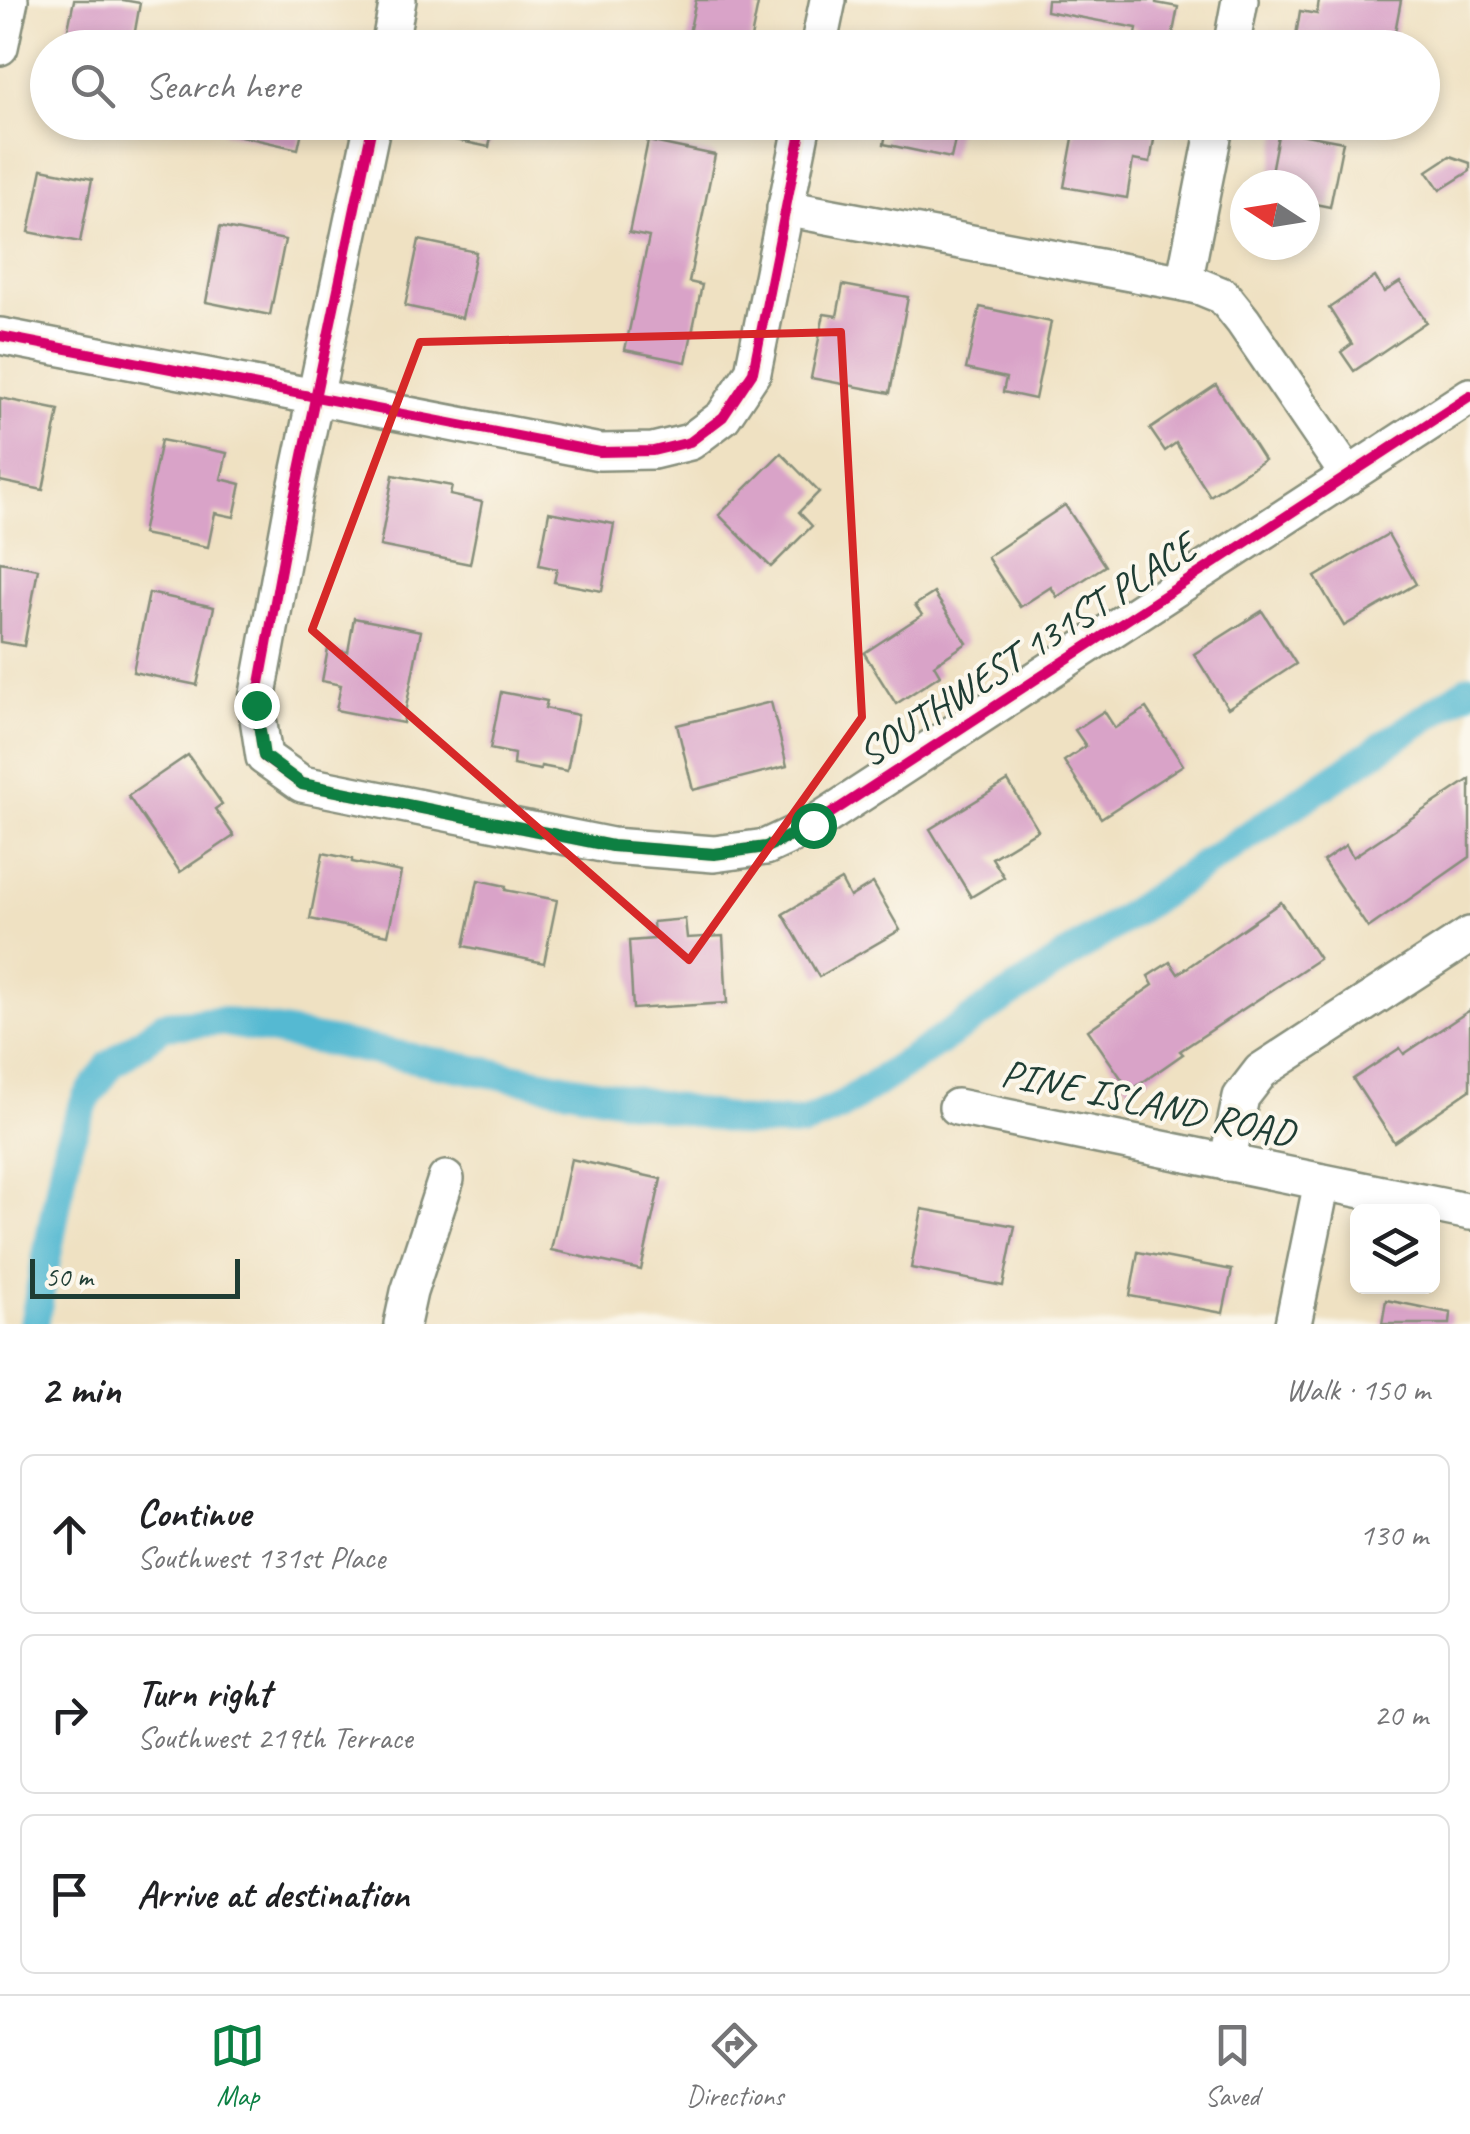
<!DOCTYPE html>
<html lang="en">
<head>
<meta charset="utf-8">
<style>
	:root { --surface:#fff; --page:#f6f6f6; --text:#202124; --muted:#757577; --line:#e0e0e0; --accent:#0b8043 }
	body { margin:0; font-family:Caveat,sans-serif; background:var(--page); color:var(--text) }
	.controls { position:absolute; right:30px; bottom:30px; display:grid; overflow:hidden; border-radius:15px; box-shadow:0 5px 15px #0003 }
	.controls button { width:90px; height:90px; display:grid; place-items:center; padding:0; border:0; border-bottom:2px solid var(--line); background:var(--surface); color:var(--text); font:50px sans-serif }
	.compass { position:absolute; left:1230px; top:170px; width:90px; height:90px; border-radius:50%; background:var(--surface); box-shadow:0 5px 15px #0003; rotate:282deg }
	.scale { position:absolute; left:30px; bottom:25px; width:210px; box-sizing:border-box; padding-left:10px; border:5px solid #1f3d34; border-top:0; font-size:28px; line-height:35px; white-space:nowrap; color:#1f3d34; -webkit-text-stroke:8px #fbf7ec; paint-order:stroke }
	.stop { position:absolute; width:30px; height:30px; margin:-22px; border:8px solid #0b8043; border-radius:50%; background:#fff }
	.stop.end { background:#0b8043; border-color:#fff; box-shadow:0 2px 10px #0008 }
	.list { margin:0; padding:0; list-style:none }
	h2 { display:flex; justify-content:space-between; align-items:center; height:130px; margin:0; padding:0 40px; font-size:42px }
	h2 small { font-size:32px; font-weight:400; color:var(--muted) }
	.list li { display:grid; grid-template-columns:65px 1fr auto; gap:30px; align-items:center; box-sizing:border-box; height:160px; margin:0 20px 20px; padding:0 20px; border:2px solid var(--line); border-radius:15px }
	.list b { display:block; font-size:38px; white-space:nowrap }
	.list p { margin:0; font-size:32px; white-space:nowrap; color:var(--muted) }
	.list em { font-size:32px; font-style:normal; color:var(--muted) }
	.icon { flex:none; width:55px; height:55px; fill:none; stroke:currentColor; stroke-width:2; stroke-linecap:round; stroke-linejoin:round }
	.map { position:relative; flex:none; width:1470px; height:1324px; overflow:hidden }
	.search { position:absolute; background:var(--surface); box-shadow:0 5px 15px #0003; left:30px; right:30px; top:30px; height:110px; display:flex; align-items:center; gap:25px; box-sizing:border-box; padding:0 35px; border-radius:55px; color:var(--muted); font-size:38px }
	.sheet { height:670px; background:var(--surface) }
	nav { display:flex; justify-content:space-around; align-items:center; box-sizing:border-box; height:140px; border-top:2px solid var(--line); background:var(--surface); font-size:28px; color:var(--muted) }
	nav a { display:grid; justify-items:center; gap:5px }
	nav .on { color:var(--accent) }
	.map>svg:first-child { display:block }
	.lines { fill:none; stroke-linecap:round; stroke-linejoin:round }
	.canal { stroke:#54b9d2; stroke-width:30 }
	.building { fill:#d9a3c8 }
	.minor-casing { stroke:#878f7b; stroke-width:40 }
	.minor { stroke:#fff; stroke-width:35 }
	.cycleway-casing { stroke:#fbf7ec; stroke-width:16 }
	.cycleway { stroke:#d6006c; stroke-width:10 }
	.route { stroke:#0b8043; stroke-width:12 }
	.marked { fill:none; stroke:#d62828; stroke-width:8; stroke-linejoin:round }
	.labels { text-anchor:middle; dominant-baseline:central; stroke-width:8; stroke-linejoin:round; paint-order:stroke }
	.street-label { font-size:40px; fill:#1f3d34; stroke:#fbf7ec }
</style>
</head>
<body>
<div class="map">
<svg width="1470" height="1324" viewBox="0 0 1470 1324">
	<rect width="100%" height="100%" fill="#fbf7ec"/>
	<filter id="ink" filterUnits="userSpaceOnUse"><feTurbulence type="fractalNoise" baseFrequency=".01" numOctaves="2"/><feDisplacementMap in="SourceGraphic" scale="20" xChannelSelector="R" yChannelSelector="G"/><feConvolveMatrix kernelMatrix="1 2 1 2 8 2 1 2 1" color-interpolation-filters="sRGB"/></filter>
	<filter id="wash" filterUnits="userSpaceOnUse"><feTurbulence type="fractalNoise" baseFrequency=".0048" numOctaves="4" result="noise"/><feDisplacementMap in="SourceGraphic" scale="40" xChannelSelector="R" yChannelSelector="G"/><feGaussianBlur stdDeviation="2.25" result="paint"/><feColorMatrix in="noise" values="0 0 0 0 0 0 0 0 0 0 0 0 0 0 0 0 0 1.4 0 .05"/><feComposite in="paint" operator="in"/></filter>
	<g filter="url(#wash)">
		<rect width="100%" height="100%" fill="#efe1c2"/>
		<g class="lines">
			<polyline class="canal" points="34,1324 68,1144 86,1099 110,1065 164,1025 220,1021 746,1122 803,1123 840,1107 1470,688"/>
		</g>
		<g id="blocks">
			<g class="building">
				<polygon points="74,0 123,0 140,3 132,48 64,48"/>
				<polygon points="696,0 737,0 758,4 749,48 686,48"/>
				<polygon points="1047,0 1156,0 1156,3 1178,7 1170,48 1134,48 1137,28 1046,11"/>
				<polygon points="1319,0 1401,0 1392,48 1294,48 1300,11 1317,14"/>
				<polygon points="224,122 304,122 298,149 223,132"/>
				<polygon points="423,122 494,122 489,147 422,133"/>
				<polygon points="888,122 959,122 951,158 884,144"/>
				<polygon points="1076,122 1125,122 1156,128 1150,163 1133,160 1127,198 1064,187"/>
				<polygon points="1279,130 1343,142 1330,207 1305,202 1305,185 1277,185 1279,174 1271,172"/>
				<polygon points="648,141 715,155 689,282 702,285 686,362 625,350 649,237 629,233"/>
				<polygon points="1450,156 1470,163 1470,171 1440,190 1427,171"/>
				<polygon points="42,169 92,179 80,242 29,232"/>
				<polygon points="220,227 285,240 270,315 206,302"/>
				<polygon points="419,240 476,252 462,318 405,306"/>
				<polygon points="1375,277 1384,292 1400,282 1426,322 1354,371 1341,352 1352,344 1329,308"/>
				<polygon points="843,285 908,297 890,393 811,378 824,314 837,316"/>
				<polygon points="980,307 1051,322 1035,399 1003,392 1006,378 966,369"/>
				<polygon points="1216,385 1264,460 1210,496 1176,443 1165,451 1150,429"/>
				<polygon points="0,398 59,410 43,490 0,481"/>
				<polygon points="161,440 227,453 221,479 241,484 234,517 215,513 208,547 142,534"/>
				<polygon points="781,453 819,492 799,512 812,526 771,567 719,515"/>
				<polygon points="393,475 452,486 450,495 482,502 470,564 380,546"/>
				<polygon points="1065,505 1105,566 1057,597 1051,587 1020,607 987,557"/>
				<polygon points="549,512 614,524 602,591 554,582 557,569 539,565"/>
				<polygon points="1388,534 1416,584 1344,626 1315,577"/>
				<polygon points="0,562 38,569 24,646 0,642"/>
				<polygon points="149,593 214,607 197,685 133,672"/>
				<polygon points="934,593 967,643 934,665 940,675 896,704 864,653 922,615 915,605"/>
				<polygon points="1262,611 1296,664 1228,708 1194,654"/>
				<polygon points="354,618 421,631 403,723 336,710 341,685 322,681 328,649 348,652"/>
				<polygon points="501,692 547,701 545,708 578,715 567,771 541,766 540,770 513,765 514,754 490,749"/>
				<polygon points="771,702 787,766 693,790 677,725"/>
				<polygon points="1146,708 1183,765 1101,818 1064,761 1086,746 1075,730 1104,711 1115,728"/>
				<polygon points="188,755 222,804 215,809 234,836 180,872 128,796"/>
				<polygon points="1470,779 1470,857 1368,928 1323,861 1346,845 1353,857"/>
				<polygon points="1008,781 1038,830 992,858 1004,877 971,897 930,829"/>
				<polygon points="323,853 352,859 352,862 401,872 388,935 310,919"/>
				<polygon points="478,880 506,886 505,890 557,900 544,963 464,946"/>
				<polygon points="841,880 850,897 873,883 900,930 819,977 783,914"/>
				<polygon points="1281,902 1319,959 1180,1051 1183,1054 1130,1091 1088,1030 1153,985 1148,976 1170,962 1178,974"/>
				<polygon points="685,919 687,938 723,936 727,1003 633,1009 629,941 654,939 653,922"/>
				<polygon points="1470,1010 1470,1090 1394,1142 1353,1079 1400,1048 1404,1054"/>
				<polygon points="571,1159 661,1179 641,1270 551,1250"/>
				<polygon points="922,1209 1015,1226 1003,1286 911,1268"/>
				<polygon points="1138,1252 1232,1270 1223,1313 1130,1296"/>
				<polygon points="1386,1300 1451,1313 1450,1324 1382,1324"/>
			</g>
		</g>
	</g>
	<g filter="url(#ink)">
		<use href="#blocks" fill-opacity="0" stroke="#878f7b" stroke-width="2.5"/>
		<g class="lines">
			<g class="minor-casing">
				<g id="minor">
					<polyline points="0,47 10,0"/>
					<polyline points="389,48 398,0"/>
					<polyline points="818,48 828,0"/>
					<polyline points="1231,48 1240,0"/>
					<polyline points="373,122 294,498 256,705 264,757 302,784 612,846 714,854 766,847 813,825 1470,396"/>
					<polyline points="785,208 1184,283 1201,287 1223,296 1243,321 1349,476"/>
					<polyline points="1184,283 1216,122"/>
					<polyline points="0,336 600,452 653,451 690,442 723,417 753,372 803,122"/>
					<polyline points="957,1107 1470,1212"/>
					<polyline points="1227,1163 1241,1097 1261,1071 1470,935"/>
					<polyline points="402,1324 409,1292 446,1179"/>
					<polyline points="1293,1324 1322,1182"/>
				</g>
			</g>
			<use href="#minor" class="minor"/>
			<g class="cycleway-casing">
				<g id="cycleway">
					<polyline points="373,122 294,498 256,705 264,757 302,784 612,846 714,854 766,847 813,825 1470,396"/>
					<polyline points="0,336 600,452 653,451 690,442 723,417 753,372 803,122"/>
				</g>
			</g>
			<use href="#cycleway" class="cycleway"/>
		</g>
	</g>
	<g class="lines" filter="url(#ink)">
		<polyline class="route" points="256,705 264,756 302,784 612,846 714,854 766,847 813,825"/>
	</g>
	<path class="marked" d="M841,332L862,717L689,960L312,630L420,342Z"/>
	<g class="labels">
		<g class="street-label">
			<text transform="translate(1027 650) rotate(-33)">SOUTHWEST 131ST PLACE</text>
			<text transform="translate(1148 1103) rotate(12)">PINE ISLAND ROAD</text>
		</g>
	</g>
</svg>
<div class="controls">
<button><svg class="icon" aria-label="layers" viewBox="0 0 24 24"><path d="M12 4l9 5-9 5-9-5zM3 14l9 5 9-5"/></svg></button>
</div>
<svg class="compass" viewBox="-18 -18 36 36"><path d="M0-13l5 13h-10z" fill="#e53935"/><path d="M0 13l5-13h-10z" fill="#757577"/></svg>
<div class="scale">50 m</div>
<div class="stop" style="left:813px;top:825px"></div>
<div class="stop end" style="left:256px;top:705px"></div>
<div class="search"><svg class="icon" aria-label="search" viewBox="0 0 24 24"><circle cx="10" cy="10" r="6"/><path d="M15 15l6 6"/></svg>Search here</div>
</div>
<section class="sheet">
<h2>2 min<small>Walk · 150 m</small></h2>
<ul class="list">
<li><svg class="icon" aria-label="ahead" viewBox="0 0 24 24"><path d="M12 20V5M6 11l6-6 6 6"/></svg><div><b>Continue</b><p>Southwest 131st Place</p></div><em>130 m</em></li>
<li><svg class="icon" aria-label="right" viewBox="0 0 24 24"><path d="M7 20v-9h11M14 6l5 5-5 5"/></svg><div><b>Turn right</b><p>Southwest 219th Terrace</p></div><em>20 m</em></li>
<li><svg class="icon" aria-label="arrive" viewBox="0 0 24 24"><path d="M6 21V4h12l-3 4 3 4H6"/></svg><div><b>Arrive at destination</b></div></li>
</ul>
</section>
<nav>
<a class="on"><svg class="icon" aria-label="map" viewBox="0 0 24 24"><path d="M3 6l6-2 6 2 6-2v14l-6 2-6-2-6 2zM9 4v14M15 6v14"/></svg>Map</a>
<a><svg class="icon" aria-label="directions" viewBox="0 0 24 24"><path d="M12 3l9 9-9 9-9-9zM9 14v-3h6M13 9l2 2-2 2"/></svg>Directions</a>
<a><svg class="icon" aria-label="saved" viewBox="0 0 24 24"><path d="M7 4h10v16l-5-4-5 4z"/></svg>Saved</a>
</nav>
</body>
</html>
